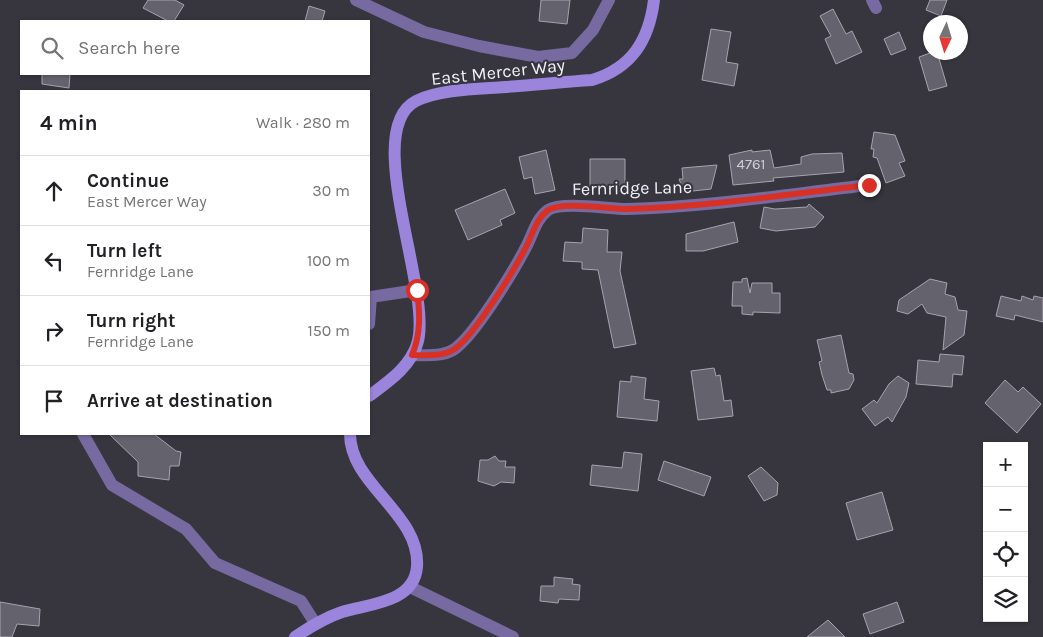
<!DOCTYPE html>
<html lang="en">
<head>
<meta charset="utf-8">
<style>
	:root { --surface:#fff; --page:#f2f2f2; --text:#202124; --muted:#757577; --line:#e0e0e0 }
	body { margin:0; font-family:Karla,sans-serif; background:var(--page); color:var(--text) }
	.controls { position:absolute; right:15px; bottom:15px; display:grid; overflow:hidden; border-radius:0px; box-shadow:0 1px 4px #0004 }
	.controls button { width:45px; height:45px; display:grid; place-items:center; padding:0; border:0; border-bottom:1px solid var(--line); background:var(--surface); color:var(--text); font:25px sans-serif }
	.compass { position:absolute; left:923px; top:15px; width:45px; height:45px; border-radius:50%; background:var(--surface); box-shadow:0 1px 4px #0004; rotate:184deg }
	.stop { position:absolute; width:15px; height:15px; margin:-11px; border:4px solid #d93025; border-radius:50%; background:#fff }
	.stop.end { background:#d93025; border-color:#fff; box-shadow:0 1px 5px #0008 }
	.list { margin:0; padding:0; list-style:none }
	h2 { display:flex; justify-content:space-between; align-items:center; height:65px; margin:0; padding:0 20px; font-size:21px }
	h2 small { font-size:16px; font-weight:400; color:var(--muted) }
	.list li { display:grid; grid-template-columns:32px 1fr auto; gap:15px; align-items:center; box-sizing:border-box; height:70px; padding:0 20px; border-top:1px solid var(--line) }
	.list b { display:block; font-size:19px; white-space:nowrap }
	.list p { margin:0; font-size:16px; white-space:nowrap; color:var(--muted) }
	.list em { font-size:16px; font-style:normal; color:var(--muted) }
	.icon { flex:none; width:28px; height:28px; fill:none; stroke:currentColor; stroke-width:2; stroke-linecap:round; stroke-linejoin:round }
	.map { position:relative; flex:none; width:1043px; height:637px; overflow:hidden }
	.search { position:absolute; background:var(--surface); box-shadow:0 1px 4px #0004; left:20px; top:20px; width:350px; height:55px; display:flex; align-items:center; gap:12px; box-sizing:border-box; padding:0 18px; border-radius:0px; color:var(--muted); font-size:19px }
	.panel { position:absolute; background:var(--surface); box-shadow:0 1px 4px #0004; left:20px; top:90px; width:350px; height:345px; border-radius:0px }
	.map>svg:first-child { display:block }
	.building { fill:#64626d; stroke:#a6a3af }
	.lines { fill:none; stroke-linecap:round; stroke-linejoin:round }
	.street { stroke:#776aa1; stroke-width:12 }
	.secondary { stroke:#9b84dc; stroke-width:12 }
	.route { stroke:#d93025; stroke-width:6 }
	.labels { text-anchor:middle; dominant-baseline:central; stroke-width:4; stroke-linejoin:round; paint-order:stroke }
	.number-label { font-size:15px; fill:#ceccd4 }
	.street-label { font-size:18px; fill:#f1f0f6; stroke:#37353e }
</style>
</head>
<body>
<div class="map">
<svg width="1043" height="637" viewBox="0 0 1043 637">
	<rect width="100%" height="100%" fill="#37353e"/>
	<g class="building">
		<polygon points="148,0 175,0 184,5 174,21 168,21 143,8"/>
		<polygon points="541,0 570,0 567,24 539,21"/>
		<polygon points="930,0 947,0 941,16 926,10"/>
		<polygon points="309,6 325,11 322,21 305,21"/>
		<polygon points="833,9 846,34 852,31 862,52 836,64 825,39 831,36 820,16"/>
		<polygon points="711,29 731,32 726,62 738,64 734,86 702,80"/>
		<polygon points="899,32 906,49 891,55 884,39"/>
		<polygon points="933,52 937,52 947,86 929,91 919,57"/>
		<polygon points="42,74 70,74 69,88 42,84"/>
		<polygon points="874,132 895,135 905,161 899,163 905,176 886,183 877,158 873,157 874,149 871,149"/>
		<polygon points="546,150 555,190 535,194 532,177 524,179 519,157"/>
		<polygon points="752,150 752,152 770,150 774,168 801,164 801,157 812,154 842,153 844,172 773,178 774,181 733,185 729,155"/>
		<polygon points="590,159 625,159 625,189 590,188"/>
		<polygon points="717,165 711,189 684,192 679,179 683,179 682,168"/>
		<polygon points="505,189 515,213 500,220 502,225 468,240 455,210"/>
		<polygon points="809,204 824,217 815,227 776,231 760,228 764,207 775,209 807,207"/>
		<polygon points="734,222 738,242 703,251 686,251 686,234"/>
		<polygon points="583,228 608,230 607,252 622,252 620,271 636,344 614,348 598,270 582,269 582,262 563,261 565,242 582,243"/>
		<polygon points="747,278 750,293 752,283 772,283 772,293 780,293 780,313 753,312 753,315 742,314 742,306 732,306 733,282 742,282 742,279"/>
		<polygon points="930,279 947,283 945,294 955,297 958,310 967,311 964,335 943,350 946,317 927,313 922,304 908,314 897,311 899,300"/>
		<polygon points="1001,296 1021,301 1022,296 1033,300 1034,296 1043,298 1043,322 1015,315 1014,320 996,316"/>
		<polygon points="841,335 849,373 853,374 854,380 849,389 831,393 831,390 827,390 822,375 819,362 822,361 817,340"/>
		<polygon points="940,354 964,356 962,375 953,374 952,387 916,384 918,360 939,362"/>
		<polygon points="714,368 716,376 720,375 724,401 731,400 733,416 698,420 691,371"/>
		<polygon points="631,376 646,378 644,399 659,401 657,421 617,417 620,381 631,382"/>
		<polygon points="898,376 909,383 906,397 892,422 888,417 875,426 862,409 874,400 877,403 889,384"/>
		<polygon points="1005,380 1018,392 1023,387 1041,404 1017,433 985,403"/>
		<polygon points="109,434 154,434 176,451 181,452 179,466 170,466 169,480 138,476 138,462"/>
		<polygon points="624,452 642,454 638,491 590,485 592,465 622,468"/>
		<polygon points="495,456 499,461 506,461 505,467 515,467 514,483 501,482 494,486 478,481 480,460 488,460"/>
		<polygon points="664,461 711,477 704,496 658,480"/>
		<polygon points="761,467 778,483 777,495 764,501 748,476"/>
		<polygon points="882,492 893,530 857,540 846,503"/>
		<polygon points="554,577 573,579 572,584 580,585 579,600 559,599 558,603 540,601 541,586 554,586"/>
		<polygon points="0,602 40,609 39,626 17,624 12,637 0,637"/>
		<polygon points="897,602 904,622 870,634 863,614"/>
		<polygon points="828,620 845,637 807,637"/>
	</g>
	<g class="lines">
		<g class="street">
			<polyline points="356,0 424,32 479,46 538,57 572,53 593,30 609,0"/>
			<polyline points="872,0 876,8"/>
			<polyline points="369,324 371,297 417,290"/>
			<path d="M412,355C425,355 441,357 453,350C473,338 513,272 525,249C533,235 535,220 548,210C562,201 609,209 627,209C708,207 789,194 869,185"/>
			<polyline points="83,434 112,485 186,529 215,563 301,601 315,623"/>
			<polyline points="410,587 513,637"/>
		</g>
		<g class="secondary">
			<path d="M369,396C388,382 412,366 418,341C431,287 361,129 416,101C440,89 479,89 505,87C534,85 563,82 592,80C632,68 649,40 654,0"/>
			<path d="M295,637C310,627 324,618 342,612C368,604 414,603 417,567C421,514 350,485 350,434"/>
		</g>
	</g>
	<g class="lines">
		<path class="route" d="M417,290C420,313 421,334 412,355C425,355 441,357 453,350C473,338 513,272 525,249C533,235 535,220 548,210C562,201 609,209 627,209C708,207 789,194 869,185"/>
	</g>
	<g class="labels">
		<g class="number-label">
			<text x="751" y="164">4761</text>
		</g>
		<g class="street-label">
			<text transform="translate(498 72) rotate(-6)">East Mercer Way</text>
			<text transform="translate(632 188) rotate(-1)">Fernridge Lane</text>
		</g>
	</g>
</svg>
<div class="controls">
<button>+</button>
<button>−</button>
<button><svg class="icon" aria-label="locate" viewBox="0 0 24 24"><circle cx="12" cy="12" r="6"/><path d="M12 2v4M12 18v4M2 12h4M18 12h4"/></svg></button>
<button><svg class="icon" aria-label="layers" viewBox="0 0 24 24"><path d="M12 4l9 5-9 5-9-5zM3 14l9 5 9-5"/></svg></button>
</div>
<svg class="compass" viewBox="-18 -18 36 36"><path d="M0-13l5 13h-10z" fill="#e53935"/><path d="M0 13l5-13h-10z" fill="#757577"/></svg>
<div class="stop" style="left:417px;top:290px"></div>
<div class="stop end" style="left:869px;top:185px"></div>
<div class="search"><svg class="icon" aria-label="search" viewBox="0 0 24 24"><circle cx="10" cy="10" r="6"/><path d="M15 15l6 6"/></svg>Search here</div>
<section class="panel">
<h2>4 min<small>Walk · 280 m</small></h2>
<ul class="list">
<li><svg class="icon" aria-label="ahead" viewBox="0 0 24 24"><path d="M12 20V5M6 11l6-6 6 6"/></svg><div><b>Continue</b><p>East Mercer Way</p></div><em>30 m</em></li>
<li><svg class="icon" aria-label="left" viewBox="0 0 24 24"><path d="M17 20v-9H6M10 6l-5 5 5 5"/></svg><div><b>Turn left</b><p>Fernridge Lane</p></div><em>100 m</em></li>
<li><svg class="icon" aria-label="right" viewBox="0 0 24 24"><path d="M7 20v-9h11M14 6l5 5-5 5"/></svg><div><b>Turn right</b><p>Fernridge Lane</p></div><em>150 m</em></li>
<li><svg class="icon" aria-label="arrive" viewBox="0 0 24 24"><path d="M6 21V4h12l-3 4 3 4H6"/></svg><div><b>Arrive at destination</b></div></li>
</ul>
</section>
</div>
</body>
</html>
